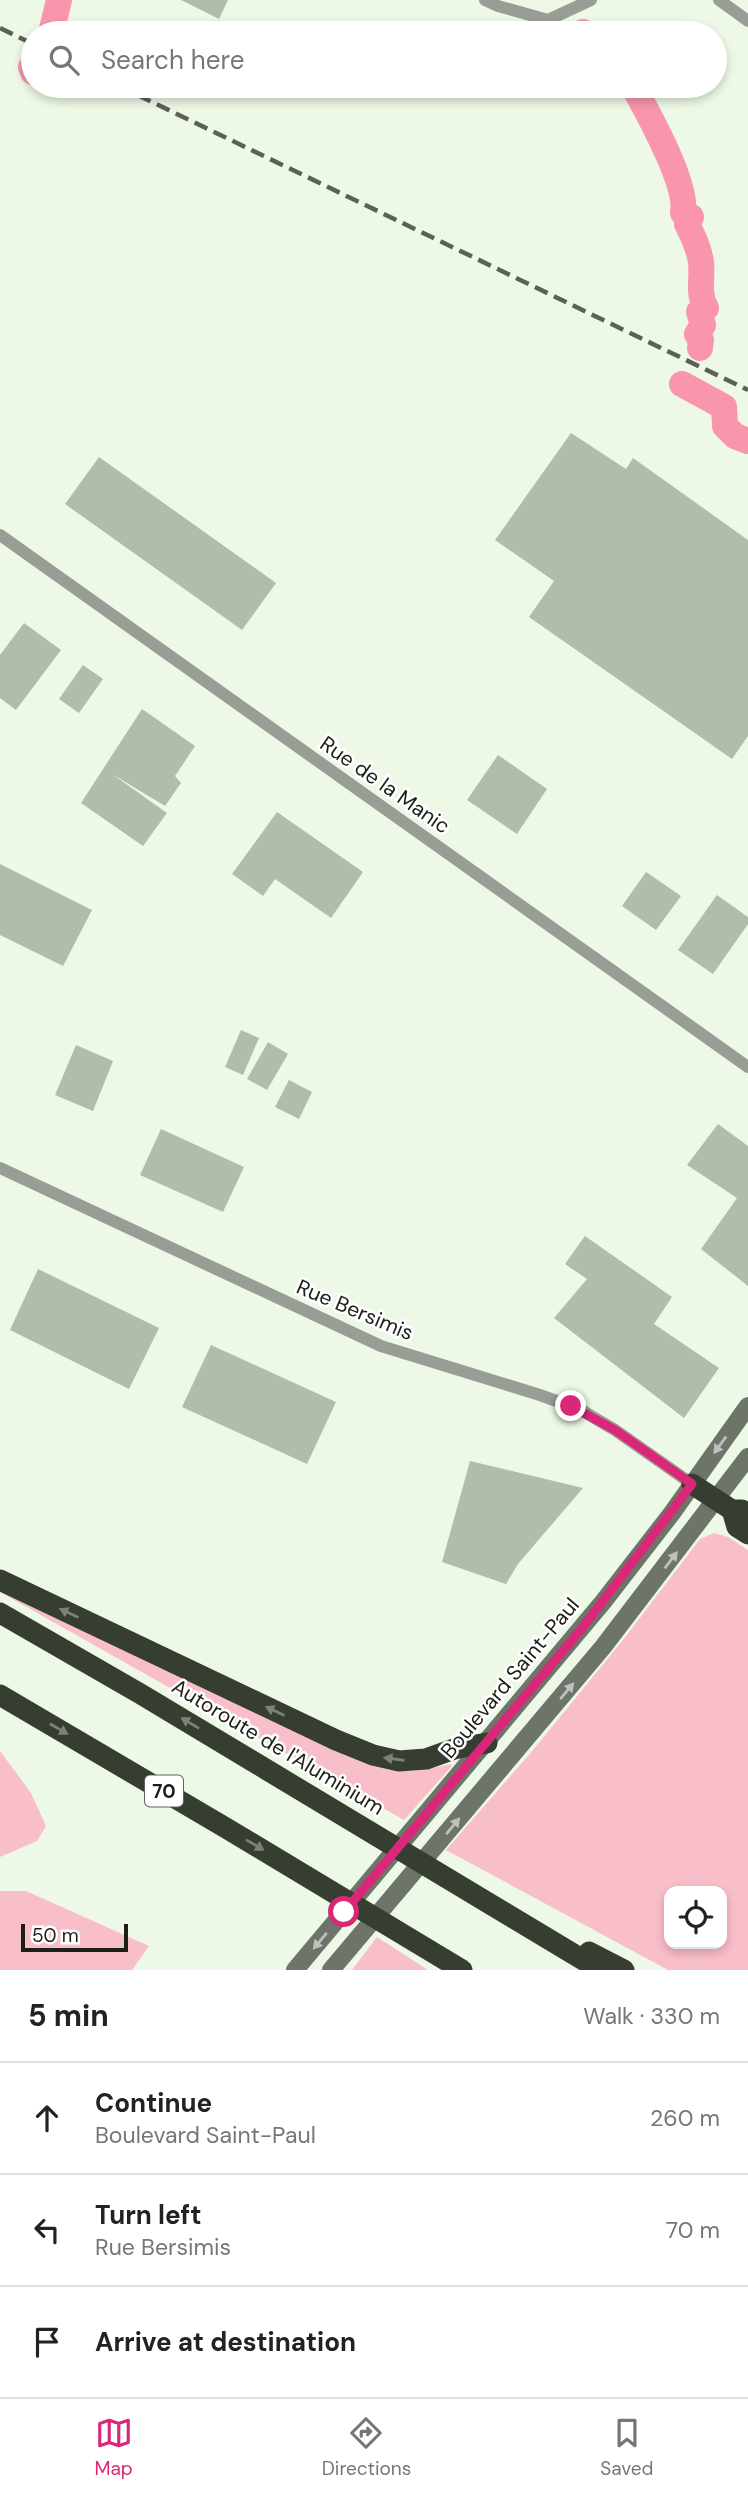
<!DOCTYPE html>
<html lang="en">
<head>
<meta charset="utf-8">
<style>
	:root { --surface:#fff; --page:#f2f2f2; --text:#222; --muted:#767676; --line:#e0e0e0; --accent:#db2777 }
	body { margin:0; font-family:"DM Sans",sans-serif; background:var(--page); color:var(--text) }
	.controls { position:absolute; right:21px; bottom:21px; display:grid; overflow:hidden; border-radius:14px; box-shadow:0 4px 10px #0003 }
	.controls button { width:63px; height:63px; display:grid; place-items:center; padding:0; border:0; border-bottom:2px solid var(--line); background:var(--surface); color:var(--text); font:35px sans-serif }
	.scale { position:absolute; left:21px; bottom:18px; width:107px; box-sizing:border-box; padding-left:7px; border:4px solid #1b1f18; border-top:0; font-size:19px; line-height:24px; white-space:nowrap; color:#1b1f18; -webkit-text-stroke:5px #fff; paint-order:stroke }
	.stop { position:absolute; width:21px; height:21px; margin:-16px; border:5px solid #db2777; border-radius:50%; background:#fff }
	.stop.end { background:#db2777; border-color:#fff; box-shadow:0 2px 7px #0008 }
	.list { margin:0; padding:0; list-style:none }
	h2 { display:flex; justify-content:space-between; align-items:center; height:91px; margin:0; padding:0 28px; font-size:30px }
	h2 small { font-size:23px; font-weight:400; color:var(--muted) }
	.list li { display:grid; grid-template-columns:46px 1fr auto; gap:21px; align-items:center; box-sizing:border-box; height:112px; padding:0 28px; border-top:2px solid var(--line) }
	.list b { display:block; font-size:26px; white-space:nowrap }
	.list p { margin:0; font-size:23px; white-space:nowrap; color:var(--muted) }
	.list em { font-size:23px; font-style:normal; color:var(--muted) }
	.icon { flex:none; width:38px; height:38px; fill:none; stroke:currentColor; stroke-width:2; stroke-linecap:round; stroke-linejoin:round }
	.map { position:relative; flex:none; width:748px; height:1970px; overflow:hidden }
	.search { position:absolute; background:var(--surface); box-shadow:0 4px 10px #0003; left:21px; right:21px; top:21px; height:77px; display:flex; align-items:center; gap:18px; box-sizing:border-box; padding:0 24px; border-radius:38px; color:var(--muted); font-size:26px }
	.sheet { height:427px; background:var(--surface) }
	nav { display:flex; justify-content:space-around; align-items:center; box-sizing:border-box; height:98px; border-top:2px solid var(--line); background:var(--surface); font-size:19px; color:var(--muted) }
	nav a { display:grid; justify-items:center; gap:4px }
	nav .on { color:var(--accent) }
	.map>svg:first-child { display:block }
	.green { fill:#f8beca; fill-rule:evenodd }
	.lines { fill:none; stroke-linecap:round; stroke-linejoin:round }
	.river { stroke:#f996ad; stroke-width:26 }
	.building { fill:#b1bdab }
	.street { stroke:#989d96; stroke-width:12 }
	.secondary { stroke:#6d7469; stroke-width:18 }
	.highway { stroke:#353e30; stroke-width:21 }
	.rail { stroke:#5b6156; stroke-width:4.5; stroke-dasharray:14 7; stroke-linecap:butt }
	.oneway { fill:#bdc0bc }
	.oneway2 { fill:#7c8278 }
	.route { stroke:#db2777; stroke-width:9 }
	.labels { text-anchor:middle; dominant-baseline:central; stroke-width:5; stroke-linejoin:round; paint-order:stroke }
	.shield { fill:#fff; stroke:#5f625d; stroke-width:2 }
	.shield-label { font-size:19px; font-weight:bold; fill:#1b1f18 }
	.street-label { font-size:21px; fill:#1b1f18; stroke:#fff }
</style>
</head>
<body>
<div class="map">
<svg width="748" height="1970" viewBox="0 0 748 1970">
	<rect width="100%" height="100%" fill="#edf9e6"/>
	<g class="green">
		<path d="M714,1533L728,1537L748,1550V1970H668L446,1850L533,1750L623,1640L700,1539ZM669,1891H722V1944H669Z"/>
		<path d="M0,1587L356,1759C397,1775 409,1773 452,1764L451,1767L404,1820L0,1592Z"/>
		<polygon points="0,1751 31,1793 46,1826 37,1841 0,1857"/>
		<polygon points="0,1891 26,1891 149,1946 132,1970 0,1970"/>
		<polygon points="377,1937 428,1970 352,1970"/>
	</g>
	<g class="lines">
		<g class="river">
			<polyline points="52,29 59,0"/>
			<polyline points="583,32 584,33"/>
			<polyline points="31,67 33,72"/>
			<path d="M633,86C648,113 688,184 683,213L691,217L687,224C693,236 699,248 701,262C703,280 697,291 706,308L699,312L703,325L697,334L701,340L700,348"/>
			<polyline points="682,384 724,407 725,426 735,436 748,441"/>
		</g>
	</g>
	<g class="building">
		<polygon points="181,0 228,0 219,19"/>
		<polygon points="423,86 456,86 450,98"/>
		<polygon points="571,433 626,469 633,458 748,540 748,736 732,759 529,617 554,581 495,540"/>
		<polygon points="99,457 276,583 242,630 65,504"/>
		<polygon points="24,623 61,650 16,710 0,698 0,655"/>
		<polygon points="83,665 103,679 79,713 59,699"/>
		<polygon points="142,709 195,746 175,776 181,783 165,806 112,774 167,813 143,846 81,803"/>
		<polygon points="498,755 547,789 517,834 467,800"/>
		<polygon points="277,812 363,872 331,918 275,879 263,896 232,874"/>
		<polygon points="0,864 92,910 63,966 0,935"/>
		<polygon points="646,872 681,896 656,930 622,906"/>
		<polygon points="717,895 748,917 748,924 713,974 678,950"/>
		<polygon points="241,1030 259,1038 243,1075 225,1067"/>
		<polygon points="268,1042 288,1054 267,1090 247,1079"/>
		<polygon points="76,1045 113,1061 93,1111 55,1095"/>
		<polygon points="289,1080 312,1092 299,1119 275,1107"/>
		<polygon points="718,1124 748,1146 748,1286 701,1249 737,1198 687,1165"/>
		<polygon points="161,1129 244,1167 223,1212 140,1175"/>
		<polygon points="585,1236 672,1297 654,1324 719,1368 684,1418 554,1318 587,1279 565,1264"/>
		<polygon points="38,1269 159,1328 129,1389 10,1330"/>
		<polygon points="211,1345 336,1402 307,1464 182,1407"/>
		<polygon points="470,1461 583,1488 518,1564 506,1584 442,1562"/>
	</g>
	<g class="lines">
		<g class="street">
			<polyline points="485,0 498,6 548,20 591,0"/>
			<polyline points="719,0 748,21"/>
			<polyline points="0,535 748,1067"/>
			<polyline points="0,1168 381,1346 540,1395 581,1410 615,1430 692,1484"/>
		</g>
		<g class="secondary">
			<polyline points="295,1970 603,1602 672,1513 748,1406"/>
			<polyline points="331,1970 603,1647 748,1457"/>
		</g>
		<g class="highway">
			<polyline points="692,1484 732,1510 742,1510 748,1514"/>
			<polyline points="732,1510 737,1527 748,1534"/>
			<polyline points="0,1580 336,1740 373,1755 399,1761 426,1759 454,1749 487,1743"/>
			<polyline points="0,1613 139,1693 600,1970"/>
			<polyline points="0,1695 226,1828 462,1970"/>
			<polyline points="589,1952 624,1970"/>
		</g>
		<g class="rail">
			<polyline points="0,28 33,44"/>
			<polyline points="119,86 748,390"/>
		</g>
	</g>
	<defs><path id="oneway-solid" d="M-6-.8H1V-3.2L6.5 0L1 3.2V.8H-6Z" transform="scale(1.75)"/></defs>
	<g class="oneway">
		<use href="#oneway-solid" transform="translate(720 1445) rotate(126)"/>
		<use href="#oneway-solid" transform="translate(671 1560) rotate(-53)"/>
		<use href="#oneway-solid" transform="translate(567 1691) rotate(-50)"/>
		<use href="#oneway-solid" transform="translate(453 1826) rotate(-50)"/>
		<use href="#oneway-solid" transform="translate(320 1941) rotate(130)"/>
	</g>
	<g class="oneway2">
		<use href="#oneway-solid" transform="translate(69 1613) rotate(-155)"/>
		<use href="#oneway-solid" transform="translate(275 1711) rotate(-155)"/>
		<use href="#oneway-solid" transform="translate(190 1723) rotate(-149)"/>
		<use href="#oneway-solid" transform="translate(59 1729) rotate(30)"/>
		<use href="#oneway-solid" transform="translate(394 1759) rotate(-172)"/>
		<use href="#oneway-solid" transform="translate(255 1845) rotate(31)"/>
	</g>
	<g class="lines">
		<polyline class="route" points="344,1912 583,1627 692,1484 615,1430 571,1406"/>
	</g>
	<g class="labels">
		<rect class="shield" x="145" y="1775.5" width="38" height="31" rx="5"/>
		<g class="shield-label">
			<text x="164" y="1791">70</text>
		</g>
		<g class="street-label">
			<text transform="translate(385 785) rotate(35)">Rue de la Manic</text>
			<text transform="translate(355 1310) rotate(23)">Rue Bersimis</text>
			<text transform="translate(510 1678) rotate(-50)">Boulevard Saint-Paul</text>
			<text transform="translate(278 1747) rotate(31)">Autoroute de l'Aluminium</text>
		</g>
	</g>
</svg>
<div class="controls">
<button><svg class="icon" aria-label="locate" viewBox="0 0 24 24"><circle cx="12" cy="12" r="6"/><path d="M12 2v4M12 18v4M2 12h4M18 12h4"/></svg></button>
</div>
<div class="scale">50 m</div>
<div class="stop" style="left:344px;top:1912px"></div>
<div class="stop end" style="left:571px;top:1406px"></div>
<div class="search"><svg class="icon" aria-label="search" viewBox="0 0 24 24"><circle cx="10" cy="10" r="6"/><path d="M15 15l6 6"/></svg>Search here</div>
</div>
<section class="sheet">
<h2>5 min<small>Walk · 330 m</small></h2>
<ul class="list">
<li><svg class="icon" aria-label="ahead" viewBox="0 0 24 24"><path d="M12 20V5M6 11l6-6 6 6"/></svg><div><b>Continue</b><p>Boulevard Saint-Paul</p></div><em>260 m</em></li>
<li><svg class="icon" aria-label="left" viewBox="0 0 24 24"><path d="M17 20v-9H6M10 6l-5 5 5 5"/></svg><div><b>Turn left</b><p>Rue Bersimis</p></div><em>70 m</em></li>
<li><svg class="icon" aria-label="arrive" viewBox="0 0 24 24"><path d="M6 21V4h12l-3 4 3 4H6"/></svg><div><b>Arrive at destination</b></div></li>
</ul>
</section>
<nav>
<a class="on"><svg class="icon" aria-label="map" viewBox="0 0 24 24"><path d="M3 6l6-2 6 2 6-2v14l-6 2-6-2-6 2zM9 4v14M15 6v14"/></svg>Map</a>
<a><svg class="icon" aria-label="directions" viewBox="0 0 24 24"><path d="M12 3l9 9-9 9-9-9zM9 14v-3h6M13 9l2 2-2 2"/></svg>Directions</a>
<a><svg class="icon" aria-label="saved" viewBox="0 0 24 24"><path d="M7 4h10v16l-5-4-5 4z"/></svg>Saved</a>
</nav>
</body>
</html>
